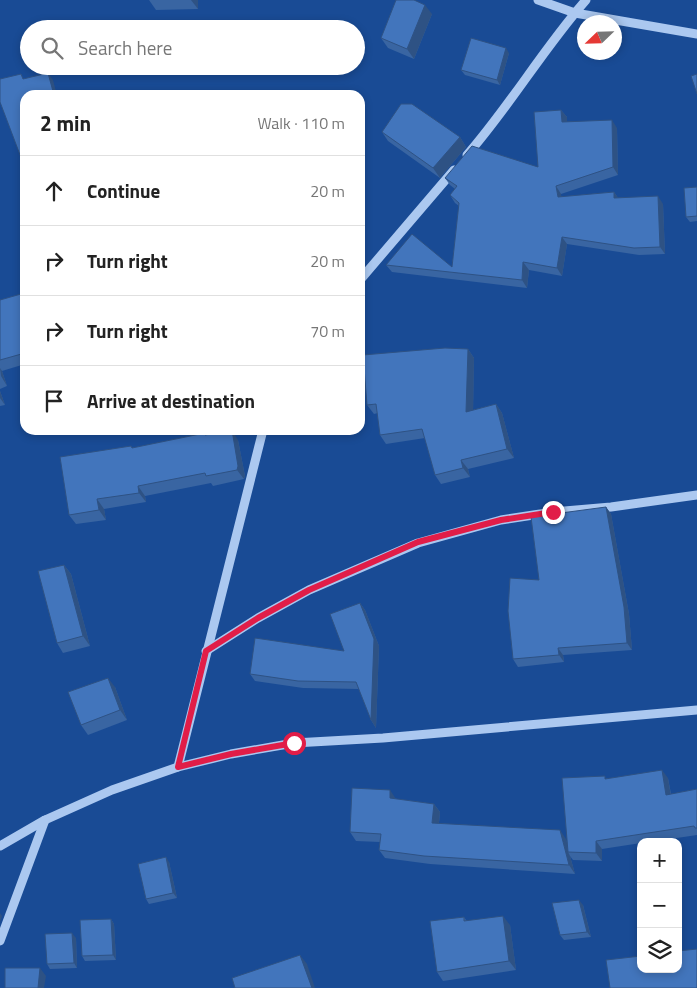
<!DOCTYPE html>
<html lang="en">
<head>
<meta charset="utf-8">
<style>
	:root { --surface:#fff; --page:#f6f6f6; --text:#222; --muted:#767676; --line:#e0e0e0 }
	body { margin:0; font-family:"Titillium Web",sans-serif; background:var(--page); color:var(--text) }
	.controls { position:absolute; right:15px; bottom:15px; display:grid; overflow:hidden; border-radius:10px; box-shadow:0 2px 8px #0003 }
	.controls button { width:45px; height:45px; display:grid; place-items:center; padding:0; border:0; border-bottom:1px solid var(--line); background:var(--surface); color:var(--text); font:25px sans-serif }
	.compass { position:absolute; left:577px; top:15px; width:45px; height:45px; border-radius:50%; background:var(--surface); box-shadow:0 2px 8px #0003; rotate:247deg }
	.stop { position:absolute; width:15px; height:15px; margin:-11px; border:4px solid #e11d48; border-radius:50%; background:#fff }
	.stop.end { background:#e11d48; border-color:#fff; box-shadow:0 1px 5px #0008 }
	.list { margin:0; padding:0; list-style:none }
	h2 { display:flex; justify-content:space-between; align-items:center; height:65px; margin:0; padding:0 20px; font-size:21px }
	h2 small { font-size:16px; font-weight:400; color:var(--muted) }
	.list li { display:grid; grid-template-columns:32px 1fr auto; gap:15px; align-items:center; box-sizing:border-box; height:70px; padding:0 20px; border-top:1px solid var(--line) }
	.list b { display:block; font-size:19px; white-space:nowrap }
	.list em { font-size:16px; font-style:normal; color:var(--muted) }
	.icon { flex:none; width:28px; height:28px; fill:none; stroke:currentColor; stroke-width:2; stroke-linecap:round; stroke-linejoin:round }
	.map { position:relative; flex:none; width:697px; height:988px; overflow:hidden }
	.search { position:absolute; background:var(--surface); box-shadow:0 2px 8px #0003; left:20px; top:20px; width:345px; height:55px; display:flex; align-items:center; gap:12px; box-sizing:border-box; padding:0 18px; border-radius:28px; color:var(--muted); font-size:19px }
	.panel { position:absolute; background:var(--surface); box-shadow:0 2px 8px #0003; left:20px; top:90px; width:345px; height:345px; border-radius:15px }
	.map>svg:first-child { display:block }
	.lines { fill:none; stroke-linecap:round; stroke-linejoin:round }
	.minor { stroke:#abc8f0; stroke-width:9 }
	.wall { fill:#3965a2 }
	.shaded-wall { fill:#2e5284 }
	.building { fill:#4275bc; stroke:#2e5284 }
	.route { stroke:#e11d48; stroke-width:6 }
</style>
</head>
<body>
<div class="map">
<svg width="697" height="988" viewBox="0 0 697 988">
	<rect width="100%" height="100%" fill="#194b95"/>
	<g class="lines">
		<g class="minor">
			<polyline points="538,0 575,13 697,34"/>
			<path d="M467,155C510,106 543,49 586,0"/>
			<polyline points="360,280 454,170"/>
			<polyline points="206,651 258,618 309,590 418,543 501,520 553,512 611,507 697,495"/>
			<polyline points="178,767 263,430"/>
			<polyline points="0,846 45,820 112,790 178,767 231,754 294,743 383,738 697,710"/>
			<polyline points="0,941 45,820"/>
		</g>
	</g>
	<g class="wall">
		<polygon points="149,0 198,0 198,9 156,10"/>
		<polygon points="432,14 414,59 388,48 381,38"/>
		<polygon points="509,53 500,85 465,75 461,70"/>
		<polygon points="561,110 567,117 567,122 617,128 618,175 561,194 561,197 614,192 618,198 663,204 665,254 639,255 567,244 562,276 529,270 527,288 392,272 386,265 452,267 459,206 455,203 450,195 455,189 450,185 445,178 538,167"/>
		<polygon points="382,132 460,137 466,147 440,178 388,141"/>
		<polygon points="697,187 697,221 690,222 686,217"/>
		<polygon points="25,299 25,364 2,371 7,386 0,389 0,300"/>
		<polygon points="468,349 474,358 473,410 496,404 502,413 514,458 468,469 470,477 441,484 435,475 425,438 386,444 380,435 378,413 374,414 367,405"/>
		<polygon points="0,391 5,405 0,406"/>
		<polygon points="205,433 206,435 238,440 245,476 244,479 213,486 211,483 145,496 146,502 104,509 106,520 76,524 69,515 133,448"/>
		<polygon points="606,507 611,514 629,614 632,650 563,655 564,662 518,667 513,659 539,580"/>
		<polygon points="64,565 71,574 90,646 63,653 57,643"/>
		<polygon points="360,603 365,610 379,646 376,728 371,720 359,689 303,688 255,681 250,674 344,651"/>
		<polygon points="115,687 127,720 88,735 81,725"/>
		<polygon points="607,778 668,778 671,794 697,789 697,835 650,842 641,842 641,843 602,849 602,861 573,860 570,856 575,874 430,864 385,858 379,850 380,842 356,841 350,832 396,799 434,804 440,812 439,823 566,839 567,844"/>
		<polygon points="169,862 177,898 149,904 146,899"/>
		<polygon points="583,905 591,937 564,940 560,935"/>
		<polygon points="464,917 466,920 510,925 516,970 443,981 437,972"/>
		<polygon points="111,919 114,924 116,960 85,961 82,956"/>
		<polygon points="76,938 77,968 50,969 47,964"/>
	</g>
	<g class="shaded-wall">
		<polygon points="191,0 198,0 198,9"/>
		<polygon points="425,5 432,14 414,59 407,49"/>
		<polygon points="506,48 509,53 500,85 497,80"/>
		<polygon points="48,73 53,80 57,95 54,95"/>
		<polygon points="561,110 567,117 567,129 562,122"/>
		<polygon points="612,120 617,128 618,175 613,167"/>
		<polygon points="460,137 466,147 440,178 433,168"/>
		<polygon points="556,186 561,194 563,204 558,197"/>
		<polygon points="614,192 619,199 614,198"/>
		<polygon points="658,196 663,204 665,254 660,247"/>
		<polygon points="562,237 567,244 562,276 557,268"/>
		<polygon points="523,262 529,270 527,288 522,280"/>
		<polygon points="21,294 25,299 25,308"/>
		<polygon points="468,349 474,358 473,421 466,412"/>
		<polygon points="0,368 2,371 7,386 1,376"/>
		<polygon points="0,391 5,405 0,398"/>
		<polygon points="496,404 502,413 514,458 507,449"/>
		<polygon points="232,430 238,440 245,476 244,479 237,470"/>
		<polygon points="461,460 468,469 470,477 463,468"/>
		<polygon points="138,486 145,496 146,502 139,493"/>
		<polygon points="97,499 104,509 106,520 99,510"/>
		<polygon points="606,507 611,514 629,614 632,650 627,643"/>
		<polygon points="64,565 71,574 90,646 83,636"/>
		<polygon points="360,603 365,610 379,646 376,728 371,720"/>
		<polygon points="558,648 563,655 564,662 559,655"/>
		<polygon points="108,678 115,687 127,720 120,710"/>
		<polygon points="662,770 668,778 672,803 666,795"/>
		<polygon points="390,790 396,799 396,807 390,798"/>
		<polygon points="434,804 440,812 438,831 432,823"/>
		<polygon points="560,830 566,839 569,852 568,852 570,856 575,874 569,865"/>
		<polygon points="596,841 602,849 602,861 596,853"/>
		<polygon points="166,857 169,862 177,898 173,893"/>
		<polygon points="579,900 583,905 591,937 587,932"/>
		<polygon points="0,913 2,916 0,922"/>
		<polygon points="503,916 510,925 516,970 509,961"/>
		<polygon points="111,919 114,924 116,960 113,955"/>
		<polygon points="72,933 76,938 77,968 74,963"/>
		<polygon points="300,955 307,964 315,988 312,988"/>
		<polygon points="40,968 46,976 44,988 38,988"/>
	</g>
	<g class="building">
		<polygon points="396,0 414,0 425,5 407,49 381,38"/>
		<polygon points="471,38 506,48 497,80 461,70"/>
		<polygon points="48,73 54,95 25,95 25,168 0,102 0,79 21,74 23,79"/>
		<polygon points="697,74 697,94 691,76"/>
		<polygon points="401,104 412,104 460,137 433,168 382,132"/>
		<polygon points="561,110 562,122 612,120 613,167 556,186 558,197 614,192 614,198 658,196 660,247 634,248 562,237 557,268 523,262 522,280 386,265 412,234 452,267 459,203 450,195 457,186 445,178 472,146 538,167 534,112"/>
		<polygon points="697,187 697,216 686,217 684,188"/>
		<polygon points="21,294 25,308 25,353 0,360 0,300"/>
		<polygon points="445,348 468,349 466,412 496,404 507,449 461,460 463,468 435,475 422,429 380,435 376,404 367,405 363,355"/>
		<polygon points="232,430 238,466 237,470 206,476 205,473 138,486 139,493 97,499 99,510 69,515 60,457 131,446 132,448 205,433 205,435"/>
		<polygon points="606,507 624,607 627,643 558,648 559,655 513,659 508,611 510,578 539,580 531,517"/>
		<polygon points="64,565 83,636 57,643 38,571"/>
		<polygon points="360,603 374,639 371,720 356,682 298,681 250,674 255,638 344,651 330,614"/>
		<polygon points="108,678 120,710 81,725 68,692"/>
		<polygon points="662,770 666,795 697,789 697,828 695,828 694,826 596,841 596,853 568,852 562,778 605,776 605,779"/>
		<polygon points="352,788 390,790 390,798 434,804 432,823 560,830 569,865 424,856 379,850 381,834 350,832"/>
		<polygon points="166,857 173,893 146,899 138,864"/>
		<polygon points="579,900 587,932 560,935 552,903"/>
		<polygon points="503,916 509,961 437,972 430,921 464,917 464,921"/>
		<polygon points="111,919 113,955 82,956 80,920"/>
		<polygon points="72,933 74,963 47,964 45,934"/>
		<polygon points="697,949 697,988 610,988 606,960 641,956 641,969 678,969 678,951"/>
		<polygon points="300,955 312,988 235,988 232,978"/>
		<polygon points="5,968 40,968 38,988 5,988"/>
	</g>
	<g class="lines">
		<polyline class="route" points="294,743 231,754 178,767 206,651 258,618 309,590 418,542 501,520 553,512"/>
	</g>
</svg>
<div class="controls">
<button>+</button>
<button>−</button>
<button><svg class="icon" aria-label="layers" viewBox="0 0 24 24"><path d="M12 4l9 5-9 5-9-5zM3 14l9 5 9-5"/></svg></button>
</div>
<svg class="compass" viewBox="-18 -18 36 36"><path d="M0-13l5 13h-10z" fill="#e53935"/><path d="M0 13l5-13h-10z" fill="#767676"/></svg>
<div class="stop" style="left:294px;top:743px"></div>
<div class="stop end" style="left:553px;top:512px"></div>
<div class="search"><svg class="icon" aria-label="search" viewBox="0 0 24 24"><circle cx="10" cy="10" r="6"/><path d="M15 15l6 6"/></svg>Search here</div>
<section class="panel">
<h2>2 min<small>Walk · 110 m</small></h2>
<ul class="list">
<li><svg class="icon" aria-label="ahead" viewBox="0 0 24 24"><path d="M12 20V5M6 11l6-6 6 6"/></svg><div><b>Continue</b></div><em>20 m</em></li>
<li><svg class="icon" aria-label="right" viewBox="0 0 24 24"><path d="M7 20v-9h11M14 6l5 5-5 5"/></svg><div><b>Turn right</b></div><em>20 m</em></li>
<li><svg class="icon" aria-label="right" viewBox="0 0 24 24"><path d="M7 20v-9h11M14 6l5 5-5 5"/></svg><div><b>Turn right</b></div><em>70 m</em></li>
<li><svg class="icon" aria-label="arrive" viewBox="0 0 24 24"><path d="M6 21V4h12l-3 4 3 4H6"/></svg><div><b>Arrive at destination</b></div></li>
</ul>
</section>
</div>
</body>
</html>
